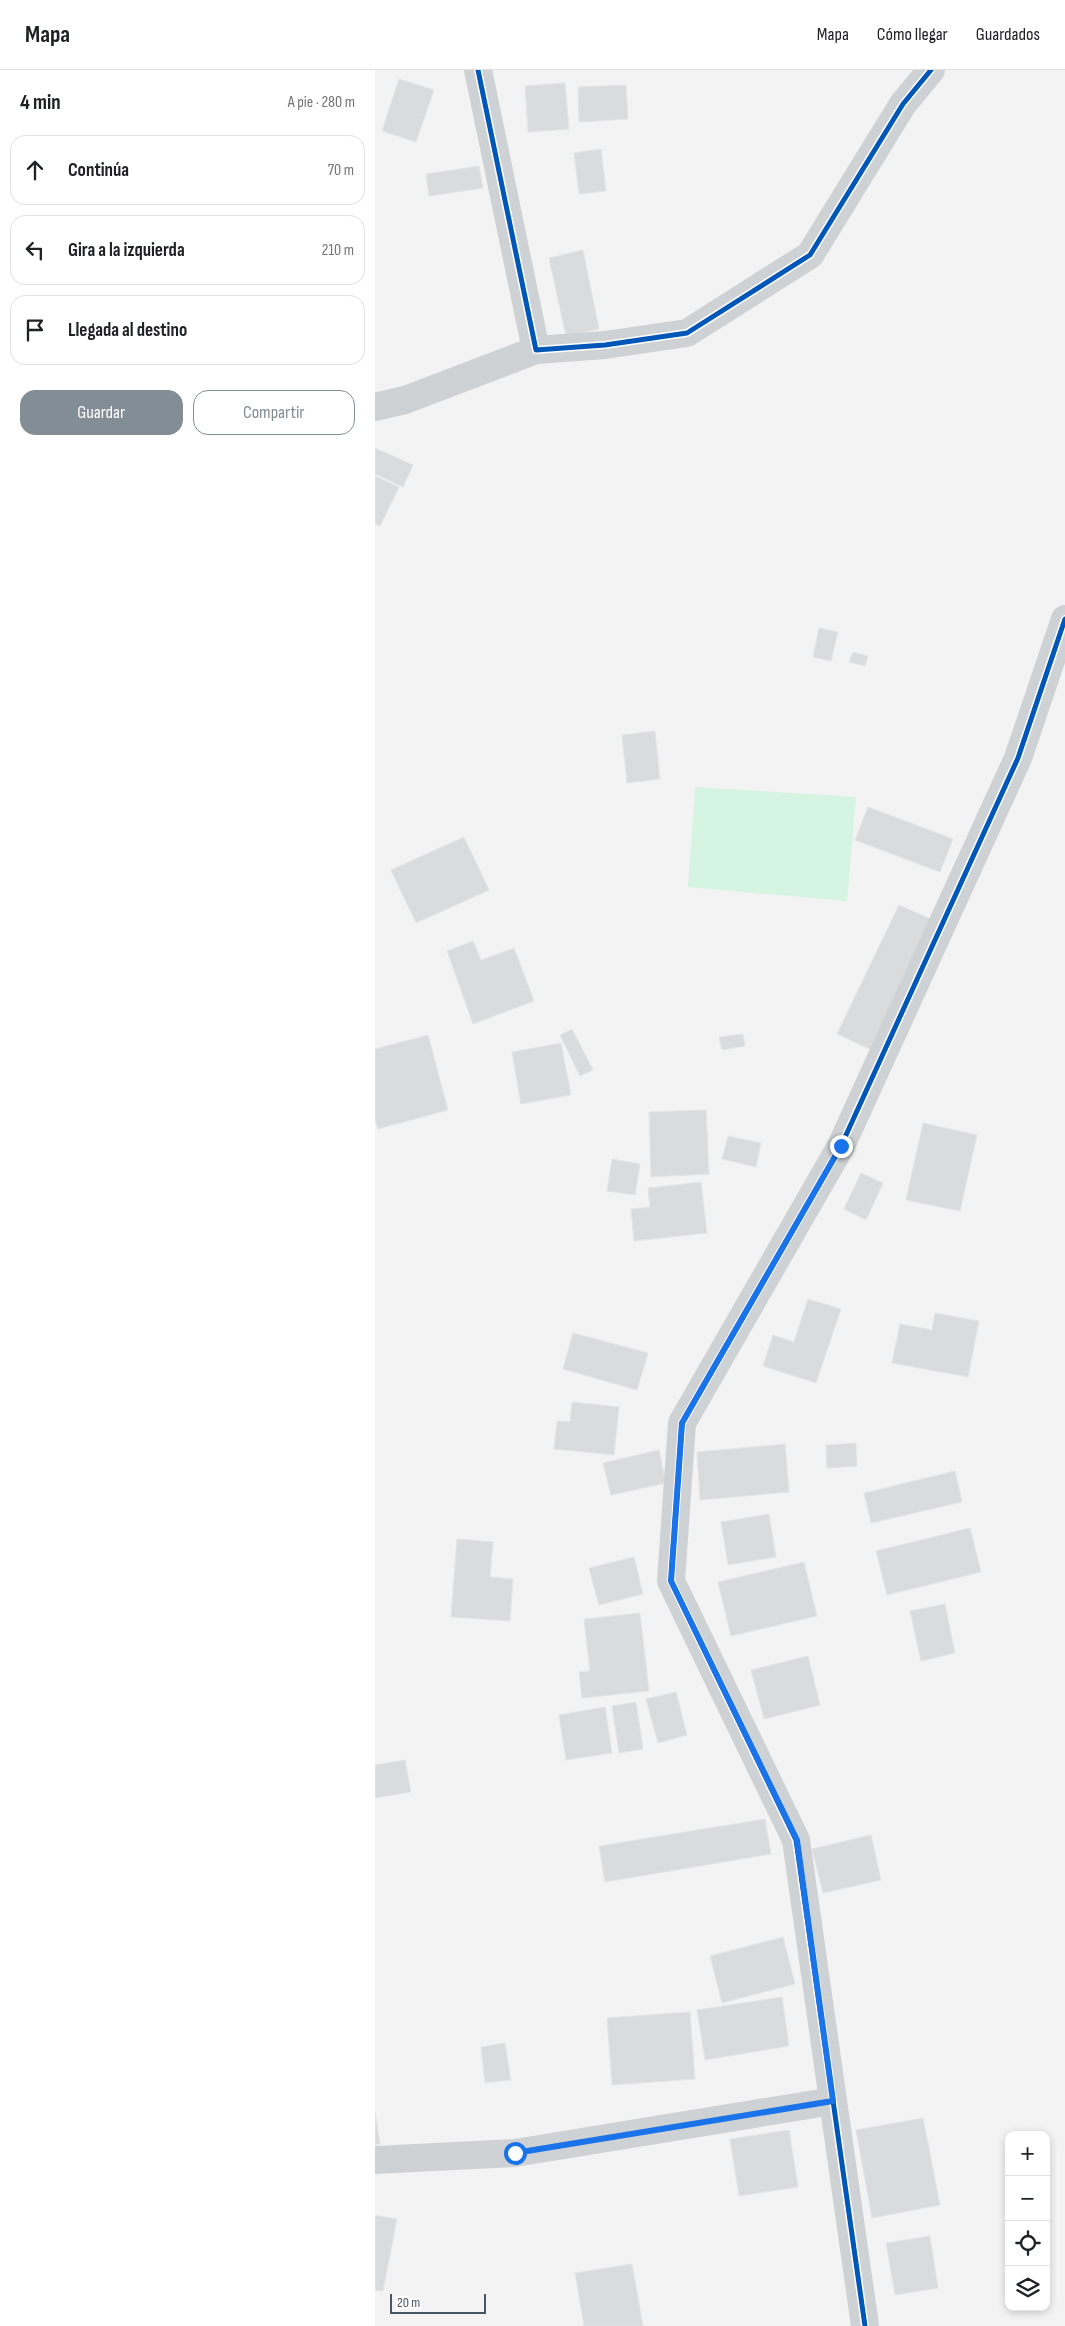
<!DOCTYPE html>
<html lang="es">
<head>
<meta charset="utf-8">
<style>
	:root { --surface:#fff; --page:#f2f2f2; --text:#202124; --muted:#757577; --line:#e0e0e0; --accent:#838d95 }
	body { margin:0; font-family:"Sofia Sans Condensed",sans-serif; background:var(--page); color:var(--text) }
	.controls { position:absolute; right:15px; bottom:15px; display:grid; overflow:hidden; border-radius:10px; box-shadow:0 2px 8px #0003 }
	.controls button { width:45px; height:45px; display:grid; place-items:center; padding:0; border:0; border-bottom:1px solid var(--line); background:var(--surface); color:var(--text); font:25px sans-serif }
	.scale { position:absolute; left:15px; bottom:12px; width:96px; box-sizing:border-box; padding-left:5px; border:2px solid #475662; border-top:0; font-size:14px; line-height:18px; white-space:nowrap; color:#475662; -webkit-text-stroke:4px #fff; paint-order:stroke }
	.stop { position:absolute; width:15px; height:15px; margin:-11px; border:4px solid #1a73e8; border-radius:50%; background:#fff }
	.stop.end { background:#1a73e8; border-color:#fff; box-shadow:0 1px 5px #0008 }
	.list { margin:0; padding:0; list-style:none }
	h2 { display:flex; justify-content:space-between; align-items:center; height:65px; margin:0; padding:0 20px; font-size:21px }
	h2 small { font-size:16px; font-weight:400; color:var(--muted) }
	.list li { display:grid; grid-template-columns:32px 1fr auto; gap:15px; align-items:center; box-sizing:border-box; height:70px; margin:0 10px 10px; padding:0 10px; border:1px solid var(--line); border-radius:15px }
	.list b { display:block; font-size:19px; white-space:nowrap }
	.list em { font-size:16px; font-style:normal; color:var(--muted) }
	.actions { display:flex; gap:10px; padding:15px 20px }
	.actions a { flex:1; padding:11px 0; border:1px solid var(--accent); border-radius:15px; text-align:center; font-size:18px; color:var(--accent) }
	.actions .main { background:var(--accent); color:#fff }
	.icon { flex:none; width:28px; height:28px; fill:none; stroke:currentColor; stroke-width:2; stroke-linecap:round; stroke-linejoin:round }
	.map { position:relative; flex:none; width:690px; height:2256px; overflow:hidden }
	header { display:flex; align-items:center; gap:30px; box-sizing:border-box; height:70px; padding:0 25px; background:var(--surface); border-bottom:1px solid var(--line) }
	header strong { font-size:24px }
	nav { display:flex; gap:28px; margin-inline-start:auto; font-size:18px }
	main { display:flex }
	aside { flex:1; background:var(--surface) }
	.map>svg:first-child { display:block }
	.green { fill:#d5f4e1 }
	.building { fill:#dadbdd; stroke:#e4e5e6 }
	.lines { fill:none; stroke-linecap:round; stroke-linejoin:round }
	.minor { stroke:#ced2d4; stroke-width:28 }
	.cycleway-casing { stroke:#fff; stroke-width:8 }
	.cycleway { stroke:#0057b8; stroke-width:5 }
	.route { stroke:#1a73e8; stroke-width:6 }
</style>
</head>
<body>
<header>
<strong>Mapa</strong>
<nav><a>Mapa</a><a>Cómo llegar</a><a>Guardados</a></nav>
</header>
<main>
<aside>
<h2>4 min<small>A pie · 280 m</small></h2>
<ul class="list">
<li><svg class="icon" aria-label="ahead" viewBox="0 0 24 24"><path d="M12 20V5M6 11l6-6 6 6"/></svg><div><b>Continúa</b></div><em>70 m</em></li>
<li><svg class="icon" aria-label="left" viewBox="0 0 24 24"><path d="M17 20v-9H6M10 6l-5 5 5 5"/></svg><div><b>Gira a la izquierda</b></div><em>210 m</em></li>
<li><svg class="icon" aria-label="arrive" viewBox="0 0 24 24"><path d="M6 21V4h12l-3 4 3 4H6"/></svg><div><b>Llegada al destino</b></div></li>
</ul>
<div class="actions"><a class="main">Guardar</a><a>Compartir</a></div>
</aside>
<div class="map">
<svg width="690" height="2256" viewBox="0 0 690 2256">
	<rect width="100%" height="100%" fill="#f3f3f3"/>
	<polygon class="green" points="320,717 481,727 472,831 313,817"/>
	<g class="building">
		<polygon points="24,9 59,20 41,72 7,61"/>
		<polygon points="190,13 194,59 153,62 150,16"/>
		<polygon points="251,15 253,49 204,52 203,17"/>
		<polygon points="226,79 231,121 204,124 199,83"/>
		<polygon points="104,96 108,118 54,126 51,104"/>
		<polygon points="208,180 224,259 191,266 174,188"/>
		<polygon points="0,378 38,395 28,417 0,404"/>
		<polygon points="0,406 24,417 5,456 0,454"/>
		<polygon points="444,558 463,562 456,591 438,587"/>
		<polygon points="478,582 493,586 490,596 474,592"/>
		<polygon points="280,661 285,709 252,713 247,665"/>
		<polygon points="493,737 578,769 565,802 480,770"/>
		<polygon points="89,767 114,820 41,853 16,800"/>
		<polygon points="524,835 560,851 499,981 462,964"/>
		<polygon points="98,871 106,890 139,878 159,931 98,954 72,881"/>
		<polygon points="197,959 218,1000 205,1006 185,965"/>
		<polygon points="368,964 370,976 347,980 344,967"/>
		<polygon points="53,965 73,1040 3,1059 0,1050 0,979"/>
		<polygon points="186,973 196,1025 146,1034 137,982"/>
		<polygon points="331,1040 334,1104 276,1107 274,1042"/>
		<polygon points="548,1053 602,1065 585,1141 531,1130"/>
		<polygon points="353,1066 386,1073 381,1097 347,1089"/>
		<polygon points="237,1089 265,1094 260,1125 232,1121"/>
		<polygon points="486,1103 508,1113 491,1150 469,1139"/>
		<polygon points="326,1112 332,1163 259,1171 256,1139 275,1137 273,1118"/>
		<polygon points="433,1229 466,1239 441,1313 388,1296 398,1265 419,1272"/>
		<polygon points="560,1243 604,1251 593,1307 517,1293 525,1254 557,1260"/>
		<polygon points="198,1263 273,1283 262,1320 188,1299"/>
		<polygon points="197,1332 244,1337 239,1385 179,1379 182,1351 195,1352"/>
		<polygon points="481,1373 482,1396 452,1398 451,1375"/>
		<polygon points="410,1374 414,1422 325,1430 322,1382"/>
		<polygon points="284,1380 291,1413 236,1425 228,1393"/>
		<polygon points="580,1401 587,1432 496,1453 489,1423"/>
		<polygon points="394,1444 401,1487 353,1495 346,1452"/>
		<polygon points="595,1458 606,1502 512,1525 501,1481"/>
		<polygon points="82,1469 118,1472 115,1507 138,1509 135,1551 76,1547"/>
		<polygon points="259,1487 268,1524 224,1535 214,1498"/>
		<polygon points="429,1492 442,1546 356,1566 343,1512"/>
		<polygon points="570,1534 580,1583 546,1591 535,1541"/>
		<polygon points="265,1543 274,1621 207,1628 204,1602 215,1601 209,1549"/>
		<polygon points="433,1586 445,1635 389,1649 376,1600"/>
		<polygon points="301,1622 312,1665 283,1673 271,1629"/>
		<polygon points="261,1632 268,1679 244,1683 237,1636"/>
		<polygon points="230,1637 237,1683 191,1690 184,1645"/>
		<polygon points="30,1690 36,1722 0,1728 0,1695"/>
		<polygon points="390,1749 396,1784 230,1812 224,1776"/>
		<polygon points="496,1765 506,1810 448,1823 437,1779"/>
		<polygon points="408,1867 420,1914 347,1933 335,1886"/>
		<polygon points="407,1927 414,1976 330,1990 322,1940"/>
		<polygon points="315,1942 320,2009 237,2015 232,1948"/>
		<polygon points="130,1973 136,2010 110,2013 106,1977"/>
		<polygon points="0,2041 5,2074 0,2075"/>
		<polygon points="548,2048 565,2135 497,2148 481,2060"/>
		<polygon points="414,2060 423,2117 364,2126 355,2069"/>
		<polygon points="0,2145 22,2149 8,2221 0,2220"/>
		<polygon points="555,2166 563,2218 520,2225 511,2173"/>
		<polygon points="257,2194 268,2256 209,2256 200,2203"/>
	</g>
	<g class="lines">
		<g class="minor">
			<polyline points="103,0 161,280 230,275 312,263 435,185 528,34 556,0"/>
			<polyline points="0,337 30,330 161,280"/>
			<polyline points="0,2090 140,2083 458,2031"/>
			<polyline points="490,2256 421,1770 296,1511 307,1353 466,1076 643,688 690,549"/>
		</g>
		<g class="cycleway-casing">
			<g id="cycleway">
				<polyline points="103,0 161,280 230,275 312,263 435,185 528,34 556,0"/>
				<polyline points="490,2256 421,1770 296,1511 307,1353 466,1076 643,688 690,549"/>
			</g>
		</g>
		<use href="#cycleway" class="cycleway"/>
	</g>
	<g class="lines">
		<polyline class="route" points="140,2083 458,2031 422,1770 296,1511 307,1353 466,1076"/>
	</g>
</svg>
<div class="controls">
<button>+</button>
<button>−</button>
<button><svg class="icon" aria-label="locate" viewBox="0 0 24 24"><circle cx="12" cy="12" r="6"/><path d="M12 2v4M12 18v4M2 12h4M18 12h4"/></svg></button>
<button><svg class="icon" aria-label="layers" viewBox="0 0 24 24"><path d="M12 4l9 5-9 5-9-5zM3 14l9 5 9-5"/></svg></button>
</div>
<div class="scale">20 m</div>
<div class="stop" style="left:140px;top:2083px"></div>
<div class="stop end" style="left:466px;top:1076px"></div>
</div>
</main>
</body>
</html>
